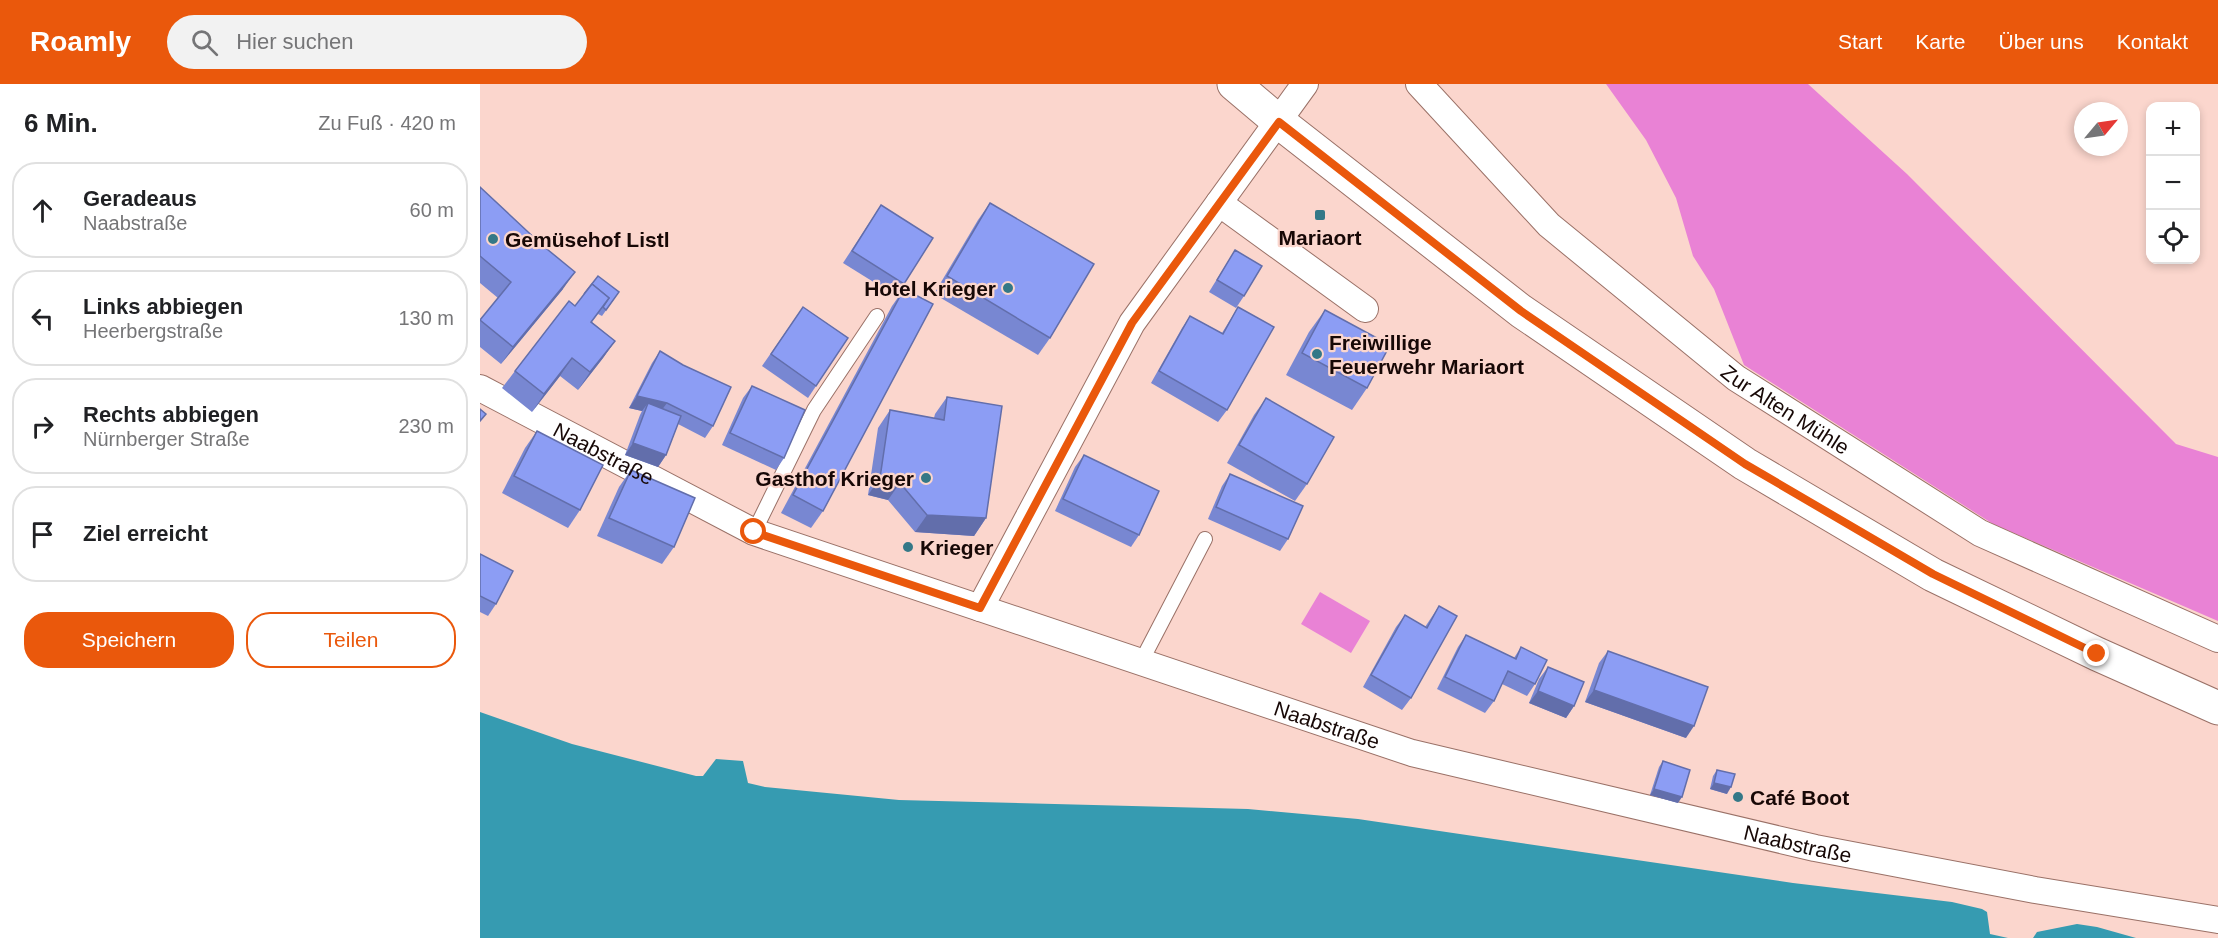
<!DOCTYPE html>
<html lang="de">
<head>
<meta charset="utf-8">
<style>
	:root { --surface:#fff; --page:#f2f2f2; --text:#202124; --muted:#757577; --line:#e0e0e0; --accent:#ea580c }
	body { margin:0; font-family:Arial,sans-serif; background:var(--page); color:var(--text) }
	.controls { position:absolute; right:18px; top:18px; display:grid; overflow:hidden; border-radius:12px; box-shadow:0 3px 9px #0003 }
	.controls button { width:54px; height:54px; display:grid; place-items:center; padding:0; border:0; border-bottom:2px solid var(--line); background:var(--surface); color:var(--text); font:30px sans-serif }
	.compass { position:absolute; left:1594px; top:18px; width:54px; height:54px; border-radius:50%; background:var(--surface); box-shadow:0 3px 9px #0003; rotate:61deg }
	.stop { position:absolute; width:18px; height:18px; margin:-14px; border:4px solid #ea580c; border-radius:50%; background:#fff }
	.stop.end { background:#ea580c; border-color:#fff; box-shadow:0 2px 6px #0008 }
	.list { margin:0; padding:0; list-style:none }
	h2 { display:flex; justify-content:space-between; align-items:center; height:78px; margin:0; padding:0 24px; font-size:26px }
	h2 small { font-size:20px; font-weight:400; color:var(--muted) }
	.list li { display:grid; grid-template-columns:39px 1fr auto; gap:18px; align-items:center; box-sizing:border-box; height:96px; margin:0 12px 12px; padding:0 12px; border:2px solid var(--line); border-radius:24px }
	.list b { display:block; font-size:22px; white-space:nowrap }
	.list p { margin:0; font-size:20px; white-space:nowrap; color:var(--muted) }
	.list em { font-size:20px; font-style:normal; color:var(--muted) }
	.actions { display:flex; gap:12px; padding:18px 24px }
	.actions a { flex:1; padding:14px 0; border:2px solid var(--accent); border-radius:24px; text-align:center; font-size:21px; color:var(--accent) }
	.actions .main { background:var(--accent); color:#fff }
	.icon { flex:none; width:33px; height:33px; fill:none; stroke:currentColor; stroke-width:2; stroke-linecap:round; stroke-linejoin:round }
	.map { position:relative; flex:none; width:1738px; height:854px; overflow:hidden }
	header { display:flex; align-items:center; gap:36px; box-sizing:border-box; height:84px; padding:0 30px; background:var(--accent); color:#fff }
	header strong { font-size:28px }
	nav { display:flex; gap:33px; margin-inline-start:auto; font-size:21px }
	.search { width:420px; height:54px; background:var(--page); display:flex; align-items:center; gap:15px; box-sizing:border-box; padding:0 21px; border-radius:33px; color:var(--muted); font-size:22px }
	main { display:flex }
	aside { flex:1; background:var(--surface) }
	.map>svg:first-child { display:block }
	.green { fill:#e982d5 }
	.water { fill:#369bb1 }
	.lines { fill:none; stroke-linecap:round; stroke-linejoin:round }
	.lane-casing { stroke:#9a7167; stroke-width:16 }
	.street-casing { stroke:#9a7167; stroke-width:28 }
	.secondary-casing { stroke:#9a7167; stroke-width:35 }
	.lane { stroke:#fff; stroke-width:14 }
	.street { stroke:#fff; stroke-width:26 }
	.secondary { stroke:#fff; stroke-width:33 }
	.wall { fill:#7887d2 }
	.shaded-wall { fill:#626eab }
	.building { fill:#8c9df4; stroke:#626eab; stroke-width:1.5 }
	.route { stroke:#ea580c; stroke-width:8 }
	.poi-dot { fill:#347887; stroke:#fbd6cd; stroke-width:2 }
	.labels { text-anchor:middle; dominant-baseline:central; stroke-width:4.5; stroke-linejoin:round; paint-order:stroke }
	.poi-label { font-size:21px; font-weight:bold; fill:#170806; stroke:#fbd6cd; text-anchor:start }
	.street-label { font-size:21px; fill:#170806; stroke:#fbd6cd }
</style>
</head>
<body>
<header>
<strong>Roamly</strong>
<div class="search"><svg class="icon" aria-label="search" viewBox="0 0 24 24"><circle cx="10" cy="10" r="6"/><path d="M15 15l6 6"/></svg>Hier suchen</div>
<nav><a>Start</a><a>Karte</a><a>Über uns</a><a>Kontakt</a></nav>
</header>
<main>
<aside>
<h2>6 Min.<small>Zu Fuß · 420 m</small></h2>
<ul class="list">
<li><svg class="icon" aria-label="ahead" viewBox="0 0 24 24"><path d="M12 20V5M6 11l6-6 6 6"/></svg><div><b>Geradeaus</b><p>Naabstraße</p></div><em>60 m</em></li>
<li><svg class="icon" aria-label="left" viewBox="0 0 24 24"><path d="M17 20v-9H6M10 6l-5 5 5 5"/></svg><div><b>Links abbiegen</b><p>Heerbergstraße</p></div><em>130 m</em></li>
<li><svg class="icon" aria-label="right" viewBox="0 0 24 24"><path d="M7 20v-9h11M14 6l5 5-5 5"/></svg><div><b>Rechts abbiegen</b><p>Nürnberger Straße</p></div><em>230 m</em></li>
<li><svg class="icon" aria-label="arrive" viewBox="0 0 24 24"><path d="M6 21V4h12l-3 4 3 4H6"/></svg><div><b>Ziel erreicht</b></div></li>
</ul>
<div class="actions"><a class="main">Speichern</a><a>Teilen</a></div>
</aside>
<div class="map">
<svg width="1738" height="854" viewBox="0 0 1738 854">
	<rect width="100%" height="100%" fill="#fbd6cd"/>
	<g class="green">
		<polygon points="1126,0 1328,0 1427,90 1696,360 1738,373 1738,537 1513,440 1264,281 1234,205 1213,172 1196,114 1166,56"/>
		<polygon points="840,508 890,537 871,569 821,540"/>
	</g>
	<g class="water">
		<polygon points="0,628 92,660 216,692 223,692 236,675 263,677 268,699 285,703 419,716 768,725 878,735 1313,799 1472,818 1502,825 1507,828 1510,850 1528,854 0,854"/>
		<polygon points="1597,840 1617,843 1656,854 1553,854 1557,848"/>
	</g>
	<g class="lines">
		<g class="lane-casing">
			<g id="lane">
				<polyline points="274,448 334,326 397,232"/>
				<polyline points="661,578 725,455"/>
			</g>
		</g>
		<g class="street-casing">
			<g id="street">
				<path id="s1" d="M939,0L1069,141L1256,294L1500,449L1738,555"/>
				<polyline points="739,119 885,225"/>
				<path id="s2" d="M0,304L274,448L932,669L1335,764L1555,806L1738,836"/>
				<polyline points="500,524 652,239 825,0"/>
			</g>
		</g>
		<g class="secondary-casing">
			<polyline id="secondary" points="754,0 799,38 1041,227 1265,380 1453,491 1617,570 1738,624"/>
		</g>
		<use href="#lane" class="lane"/>
		<use href="#street" class="street"/>
		<use href="#secondary" class="secondary"/>
	</g>
	<g class="wall">
		<polygon points="0,103 83,205 21,280 0,263 0,236 18,214 0,199"/>
		<polygon points="510,119 570,254 558,271 454,210 498,136"/>
		<polygon points="401,121 424,200 416,212 363,179"/>
		<polygon points="755,166 764,212 756,224 729,208"/>
		<polygon points="424,205 343,427 331,444 301,429 412,222"/>
		<polygon points="139,208 122,232 118,230 112,238 135,257 123,274 98,306 80,292 52,328 22,304 35,287 95,222"/>
		<polygon points="323,223 368,254 328,314 282,282"/>
		<polygon points="758,223 747,326 738,338 671,299 702,244 710,232 742,249"/>
		<polygon points="845,226 887,304 872,326 806,291 829,248"/>
		<polygon points="180,267 233,342 225,354 198,340 186,371 178,383 145,371 160,331 162,327 149,324 172,279"/>
		<polygon points="272,302 304,374 296,386 242,361 263,314"/>
		<polygon points="467,313 506,434 494,452 435,448 408,416 388,411 398,344 410,326 454,334 455,330"/>
		<polygon points="786,314 827,400 815,417 747,379 774,331"/>
		<polygon points="57,347 100,426 88,444 22,409 45,364"/>
		<polygon points="604,371 659,451 651,463 575,427 595,383"/>
		<polygon points="151,386 194,463 182,480 117,452 139,403"/>
		<polygon points="750,390 808,455 800,467 728,435 742,402"/>
		<polygon points="0,470 16,520 8,532 0,528"/>
		<polygon points="959,522 931,614 922,626 883,603 916,543 925,531 945,543"/>
		<polygon points="986,551 1034,574 1041,563 1055,600 1047,612 1022,600 1014,617 1005,629 957,605 978,563"/>
		<polygon points="1128,567 1206,654 1105,618 1119,579"/>
		<polygon points="1068,583 1094,622 1086,634 1049,619 1059,595"/>
		<polygon points="1183,677 1198,719 1170,711 1179,683"/>
		<polygon points="1237,686 1247,710 1230,705 1233,692"/>
	</g>
	<g class="shaded-wall">
		<polygon points="95,188 83,205 21,280 33,263"/>
		<polygon points="135,257 123,274 98,306 110,288"/>
		<polygon points="92,274 80,292 52,328 64,310"/>
		<polygon points="157,312 187,319 178,331 168,319 162,327 149,324"/>
		<polygon points="153,359 186,371 178,383 145,371"/>
		<polygon points="400,394 420,399 408,416 388,411"/>
		<polygon points="447,431 506,434 494,452 435,448"/>
		<polygon points="1114,606 1214,642 1206,654 1105,618"/>
		<polygon points="1058,607 1094,622 1086,634 1049,619"/>
		<polygon points="1234,699 1251,703 1247,710 1230,705"/>
		<polygon points="1174,705 1202,713 1198,719 1170,711"/>
	</g>
	<g class="building">
		<polygon points="0,103 62,161 95,188 33,263 0,236 31,198 0,172"/>
		<polygon points="510,119 614,180 570,254 467,192"/>
		<polygon points="401,121 453,154 424,200 372,167"/>
		<polygon points="755,166 782,182 764,212 737,196"/>
		<polygon points="118,192 139,208 126,226 123,223 129,214 112,200 104,210"/>
		<polygon points="112,200 129,214 111,238 135,257 110,288 92,274 64,310 35,287 89,217 95,222"/>
		<polygon points="424,205 453,220 343,427 313,411"/>
		<polygon points="323,223 368,254 336,302 291,270"/>
		<polygon points="758,223 794,243 747,326 679,287 710,232 743,250"/>
		<polygon points="845,226 910,261 887,304 822,269"/>
		<polygon points="180,267 203,281 251,303 233,342 187,319 157,312"/>
		<polygon points="272,302 325,326 304,374 250,349"/>
		<polygon points="467,313 522,322 506,434 447,431 420,399 400,394 410,326 464,336"/>
		<polygon points="786,314 854,353 827,400 759,361"/>
		<polygon points="168,319 201,332 186,371 153,359"/>
		<polygon points="0,325 6,330 0,337"/>
		<polygon points="57,347 123,381 100,426 34,392"/>
		<polygon points="604,371 679,407 659,451 583,415"/>
		<polygon points="151,386 215,414 194,463 129,434"/>
		<polygon points="750,390 823,422 808,455 736,423"/>
		<polygon points="0,470 33,487 16,520 0,512"/>
		<polygon points="959,522 977,532 931,614 891,591 925,531 947,544"/>
		<polygon points="986,551 1036,575 1041,563 1067,576 1055,600 1028,587 1014,617 965,593"/>
		<polygon points="1128,567 1228,603 1214,642 1114,606"/>
		<polygon points="1068,583 1104,598 1094,622 1058,607"/>
		<polygon points="1183,677 1210,686 1202,713 1174,705"/>
		<polygon points="1237,686 1255,690 1251,703 1234,699"/>
	</g>
	<g class="lines">
		<polyline class="route" points="274,448 500,524 652,239 799,38 1041,227 1265,380 1453,490 1617,570"/>
	</g>
	<g class="poi-dot">
		<rect x="834" y="125" width="12" height="12" rx="3"/>
		<circle cx="13" cy="155" r="6"/>
		<circle cx="528" cy="204" r="6"/>
		<circle cx="837" cy="270" r="6"/>
		<circle cx="446" cy="394" r="6"/>
		<circle cx="428" cy="463" r="6"/>
		<circle cx="1258" cy="713" r="6"/>
	</g>
	<g class="labels">
		<g class="poi-label">
			<text x="840" y="153" text-anchor="middle">Mariaort</text>
			<text x="25" y="155">Gemüsehof Listl</text>
			<text x="516" y="204" text-anchor="end">Hotel Krieger</text>
			<text x="849" y="258">Freiwillige<tspan x="849" dy="24">Feuerwehr Mariaort</tspan></text>
			<text x="434" y="394" text-anchor="end">Gasthof Krieger</text>
			<text x="440" y="463">Krieger</text>
			<text x="1270" y="713">Café Boot</text>
		</g>
		<g class="street-label">
			<text stroke="none"><textPath href="#s1" startOffset="492">Zur Alten Mühle</textPath></text>
			<text stroke="none"><textPath href="#s2" startOffset="140">Naabstraße</textPath></text>
			<text stroke="none"><textPath href="#s2" startOffset="914">Naabstraße</textPath></text>
			<text stroke="none"><textPath href="#s2" startOffset="1400">Naabstraße</textPath></text>
		</g>
	</g>
</svg>
<div class="controls">
<button>+</button>
<button>−</button>
<button><svg class="icon" aria-label="locate" viewBox="0 0 24 24"><circle cx="12" cy="12" r="6"/><path d="M12 2v4M12 18v4M2 12h4M18 12h4"/></svg></button>
</div>
<svg class="compass" viewBox="-18 -18 36 36"><path d="M0-13l5 13h-10z" fill="#e53935"/><path d="M0 13l5-13h-10z" fill="#757577"/></svg>
<div class="stop" style="left:274px;top:448px"></div>
<div class="stop end" style="left:1617px;top:570px"></div>
</div>
</main>
</body>
</html>
